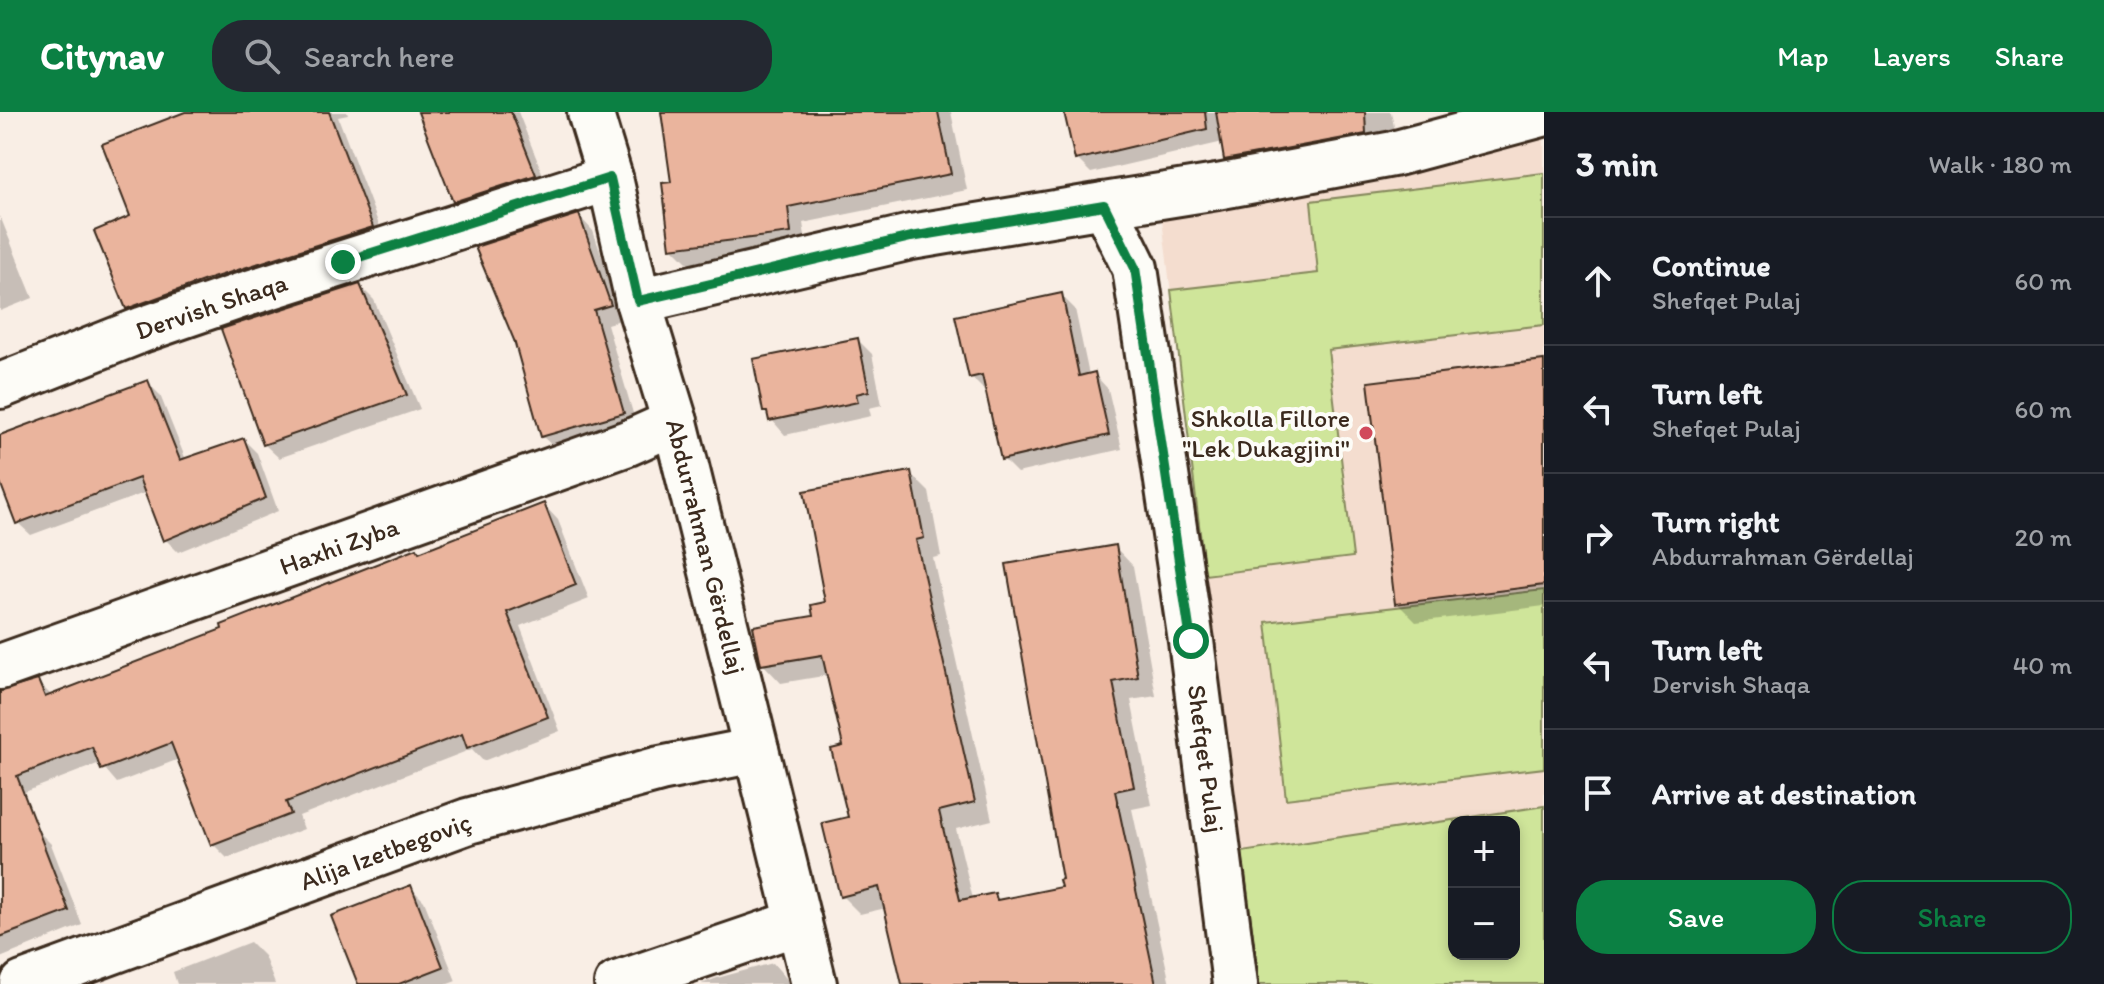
<!DOCTYPE html>
<html lang="en">
<head>
<meta charset="utf-8">
<style>
	:root { --surface:#171b24; --page:#242831; --text:#f1f3f6; --muted:#9ea1a6; --line:#363941; --accent:#0b8043 }
	body { margin:0; font-family:Itim,sans-serif; background:var(--page); color:var(--text) }
	.controls { position:absolute; right:24px; bottom:24px; display:grid; overflow:hidden; border-radius:16px; box-shadow:0 4px 12px #0003 }
	.controls button { width:72px; height:72px; display:grid; place-items:center; padding:0; border:0; border-bottom:2px solid var(--line); background:var(--surface); color:var(--text); font:40px sans-serif }
	.stop { position:absolute; width:24px; height:24px; margin:-18px; border:6px solid #0b8043; border-radius:50%; background:#fff }
	.stop.end { background:#0b8043; border-color:#fff; box-shadow:0 2px 8px #0008 }
	.list { margin:0; padding:0; list-style:none }
	h2 { display:flex; justify-content:space-between; align-items:center; height:104px; margin:0; padding:0 32px; font-size:34px }
	h2 small { font-size:26px; font-weight:400; color:var(--muted) }
	.list li { display:grid; grid-template-columns:52px 1fr auto; gap:24px; align-items:center; box-sizing:border-box; height:128px; padding:0 32px; border-top:2px solid var(--line) }
	.list b { display:block; font-size:30px; white-space:nowrap }
	.list p { margin:0; font-size:26px; white-space:nowrap; color:var(--muted) }
	.list em { font-size:26px; font-style:normal; color:var(--muted) }
	.actions { display:flex; gap:16px; padding:24px 32px }
	.actions a { flex:1; padding:18px 0; border:2px solid var(--accent); border-radius:32px; text-align:center; font-size:28px; color:var(--accent) }
	.actions .main { background:var(--accent); color:#fff }
	.icon { flex:none; width:44px; height:44px; fill:none; stroke:currentColor; stroke-width:2; stroke-linecap:round; stroke-linejoin:round }
	.map { position:relative; flex:none; width:1544px; height:872px; overflow:hidden }
	header { display:flex; align-items:center; gap:48px; box-sizing:border-box; height:112px; padding:0 40px; background:var(--accent); color:#fff }
	header strong { font-size:38px }
	nav { display:flex; gap:44px; margin-inline-start:auto; font-size:28px }
	.search { width:560px; height:72px; background:var(--page); display:flex; align-items:center; gap:20px; box-sizing:border-box; padding:0 28px; border-radius:32px; color:var(--muted); font-size:30px }
	main { display:flex }
	aside { flex:1; background:var(--surface) }
	.map>svg:first-child { display:block }
	.built { fill:#f4ddcf; fill-rule:evenodd }
	.green { fill:#cfe59a; stroke:#85885c; stroke-width:2; fill-rule:evenodd }
	.shadow { fill:#0003 }
	.building { fill:#eab49d; stroke:#3b2a1e; stroke-width:2 }
	.lines { fill:none; stroke-linecap:round; stroke-linejoin:round }
	.minor-casing { stroke:#3b2a1e; stroke-width:50 }
	.minor { stroke:#fdfcf7; stroke-width:44 }
	.route { stroke:#0b8043; stroke-width:10 }
	.poi-dot { fill:#d1495b; stroke:#fdfcf7; stroke-width:3 }
	.labels { text-anchor:middle; dominant-baseline:central; stroke-width:8; stroke-linejoin:round; paint-order:stroke }
	.street-label { font-size:26px; fill:#3b2a1e; stroke:#fdfcf7 }
	.poi-label { font-size:26px; fill:#3b2a1e; stroke:#fdfcf7; text-anchor:end }
</style>
</head>
<body>
<header>
<strong>Citynav</strong>
<div class="search"><svg class="icon" aria-label="search" viewBox="0 0 24 24"><circle cx="10" cy="10" r="6"/><path d="M15 15l6 6"/></svg>Search here</div>
<nav><a>Map</a><a>Layers</a><a>Share</a></nav>
</header>
<main>
<div class="map">
<svg width="1544" height="872" viewBox="0 0 1544 872">
	<rect width="100%" height="100%" fill="#f9eee5"/>
	<filter id="ink" filterUnits="userSpaceOnUse"><feTurbulence type="fractalNoise" baseFrequency=".0125" numOctaves="2"/><feDisplacementMap in="SourceGraphic" scale="16" xChannelSelector="R" yChannelSelector="G"/><feConvolveMatrix kernelMatrix="1 2 1 2 8 2 1 2 1" color-interpolation-filters="sRGB"/></filter>
	<g filter="url(#ink)">
		<path class="built" d="M1544,17V872H1259L1205,463L1161,99ZM1454,710H1514V842H1454Z"/>
		<g class="green">
			<polygon points="1544,61 1544,213 1328,238 1353,445 1205,463 1171,178 1318,161 1311,89"/>
			<polygon points="1544,478 1544,656 1286,687 1266,510"/>
			<path d="M1544,694V872H1259L1242,740ZM1454,710H1514V842H1454Z"/>
		</g>
		<g class="shadow">
			<polygon points="190,0 347,0 348,3 338,5 385,129 141,210 127,196 132,105"/>
			<polygon points="452,0 518,0 549,78 469,103 455,89"/>
			<polygon points="663,0 951,0 967,78 803,111 807,137 689,152 672,135 673,72"/>
			<polygon points="1066,0 1391,0 1396,24 1240,61 1226,47 1223,30 1091,61 1077,47"/>
			<polygon points="0,104 33,186 0,199"/>
			<polygon points="579,104 593,119 624,207 607,212 637,315 557,338 542,324"/>
			<polygon points="360,174 374,188 420,297 279,346 264,332"/>
			<polygon points="1061,183 1075,197 1089,263 1094,262 1108,277 1122,337 1017,361 1003,347 987,279 985,279 971,265"/>
			<polygon points="858,228 872,242 882,293 869,296 871,304 785,323 765,300"/>
			<polygon points="1544,250 1544,494 1416,510 1397,491"/>
			<polygon points="148,271 160,283 186,348 244,328 257,341 278,399 178,440 165,427 147,380 31,423 18,411 0,364 0,326"/>
			<polygon points="910,361 929,380 941,444 933,446 992,708 956,717 973,787 994,783 1001,789 1063,777 1115,435 1133,454 1156,584 1131,588 1152,693 1132,697 1170,872 904,872 886,796 860,802 842,784 850,707 845,636 829,563 781,571 763,552 816,505 828,491"/>
			<polygon points="544,393 558,408 589,487 520,514 560,619 483,649 472,637 299,704 304,717 227,746 213,732 179,647 117,671 100,651 4,688 0,685 0,581 38,570 52,584"/>
			<polygon points="37,718 51,732 82,813 0,846 0,732"/>
			<polygon points="410,775 424,789 456,869 448,872 360,872"/>
			<polygon points="250,830 264,844 275,872 177,872 173,860"/>
			<polygon points="773,851 791,872 701,872 717,866"/>
		</g>
		<g class="building">
			<polygon points="185,0 329,0 373,115 203,169 126,197 94,119 130,104 102,32"/>
			<polygon points="418,0 511,0 536,63 453,90"/>
			<polygon points="661,0 938,0 951,62 788,95 791,121 670,136 662,71 671,70"/>
			<polygon points="1064,0 1205,0 1207,17 1075,48"/>
			<polygon points="1216,0 1365,0 1366,22 1224,48"/>
			<polygon points="579,102 611,193 594,198 624,301 541,325 514,228 475,135"/>
			<polygon points="360,172 407,283 263,333 221,217"/>
			<polygon points="1062,181 1079,264 1095,260 1109,323 1001,348 982,263 969,266 955,204"/>
			<polygon points="858,226 869,279 856,282 858,290 769,309 767,300 763,300 753,247"/>
			<polygon points="1544,248 1544,473 1395,492 1368,270"/>
			<polygon points="148,268 180,348 244,326 266,386 163,429 139,366 16,412 0,370 0,323"/>
			<polygon points="911,359 924,426 916,428 975,690 939,699 960,788 995,781 997,788 1061,775 1059,768 1062,767 1006,452 1116,433 1138,565 1113,570 1134,675 1115,679 1156,872 902,872 879,775 840,785 822,711 848,705 831,637 843,634 822,543 761,553 753,514 813,504 811,493 825,490 804,379"/>
			<polygon points="544,391 576,473 507,500 548,605 467,636 462,622 286,690 291,702 211,733 171,631 101,658 92,635 17,664 69,799 0,825 0,579 38,568 45,585 222,517 221,513 417,436 419,440"/>
			<polygon points="411,773 443,855 399,872 358,872 331,804"/>
		</g>
		<g class="lines">
			<g class="minor-casing">
				<g id="minor">
					<path id="s1" d="M590,0L610,66L638,189L675,310L814,872"/>
					<polyline points="1104,93 1217,75 1393,42 1542,2"/>
					<path id="s2" d="M638,189L911,125L1104,93L1135,156L1191,529L1235,872"/>
					<path id="s3" d="M0,274L144,217L240,184L610,66"/>
					<path id="s4" d="M0,555L628,331L675,310"/>
					<path id="s5" d="M23,872L468,709L660,657L756,638"/>
					<polyline points="617,872 799,810"/>
				</g>
			</g>
			<use href="#minor" class="minor"/>
		</g>
	</g>
	<g class="lines" filter="url(#ink)">
		<polyline class="route" points="343,150 610,66 638,189 911,125 1104,93 1135,156 1191,529"/>
	</g>
	<circle class="poi-dot" cx="1366" cy="321" r="8"/>
	<g class="labels">
		<g class="street-label">
			<text stroke="none"><textPath href="#s3" startOffset="226">Dervish Shaqa</textPath></text>
			<text stroke="none"><textPath href="#s4" startOffset="360">Haxhi Zyba</textPath></text>
			<text stroke="none"><textPath href="#s1" startOffset="450">Abdurrahman Gërdellaj</textPath></text>
			<text stroke="none"><textPath href="#s2" startOffset="1042">Shefqet Pulaj</textPath></text>
			<text stroke="none"><textPath href="#s5" startOffset="386">Alija Izetbegoviç</textPath></text>
		</g>
		<g class="poi-label">
			<text x="1350" y="306">Shkolla Fillore<tspan x="1350" dy="30">"Lek Dukagjini"</tspan></text>
		</g>
	</g>
</svg>
<div class="controls">
<button>+</button>
<button>−</button>
</div>
<div class="stop" style="left:1191px;top:529px"></div>
<div class="stop end" style="left:343px;top:150px"></div>
</div>
<aside>
<h2>3 min<small>Walk · 180 m</small></h2>
<ul class="list">
<li><svg class="icon" aria-label="ahead" viewBox="0 0 24 24"><path d="M12 20V5M6 11l6-6 6 6"/></svg><div><b>Continue</b><p>Shefqet Pulaj</p></div><em>60 m</em></li>
<li><svg class="icon" aria-label="left" viewBox="0 0 24 24"><path d="M17 20v-9H6M10 6l-5 5 5 5"/></svg><div><b>Turn left</b><p>Shefqet Pulaj</p></div><em>60 m</em></li>
<li><svg class="icon" aria-label="right" viewBox="0 0 24 24"><path d="M7 20v-9h11M14 6l5 5-5 5"/></svg><div><b>Turn right</b><p>Abdurrahman Gërdellaj</p></div><em>20 m</em></li>
<li><svg class="icon" aria-label="left" viewBox="0 0 24 24"><path d="M17 20v-9H6M10 6l-5 5 5 5"/></svg><div><b>Turn left</b><p>Dervish Shaqa</p></div><em>40 m</em></li>
<li><svg class="icon" aria-label="arrive" viewBox="0 0 24 24"><path d="M6 21V4h12l-3 4 3 4H6"/></svg><div><b>Arrive at destination</b></div></li>
</ul>
<div class="actions"><a class="main">Save</a><a>Share</a></div>
</aside>
</main>
</body>
</html>
